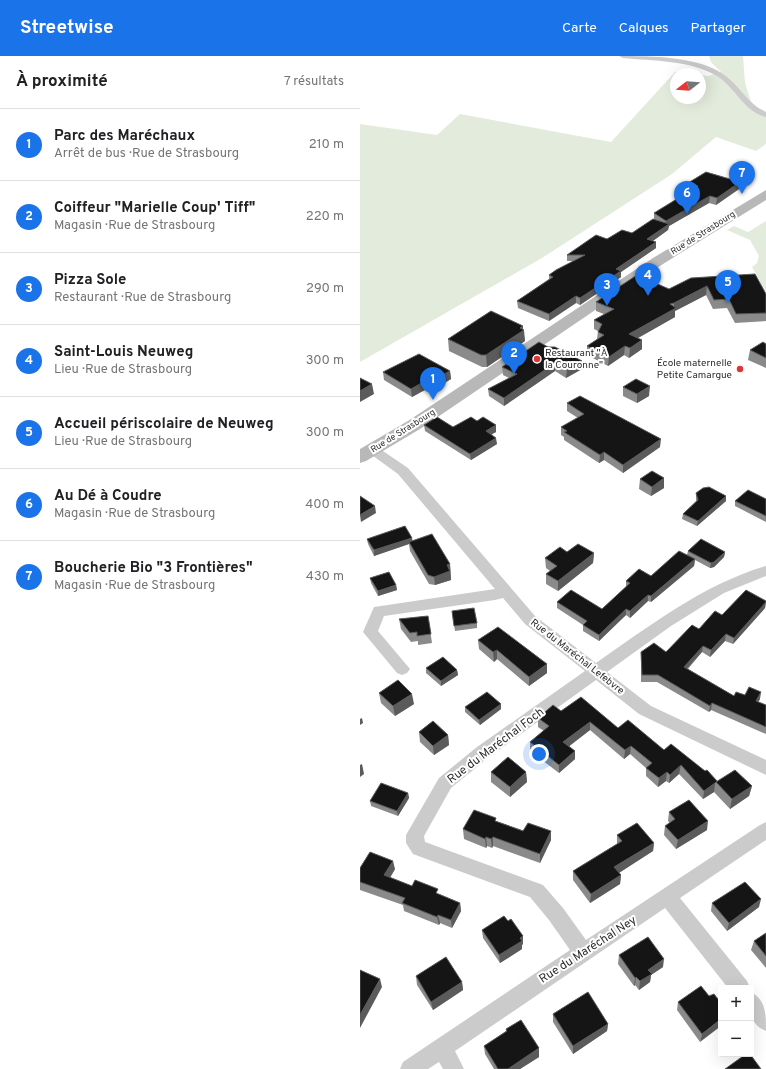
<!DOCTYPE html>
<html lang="fr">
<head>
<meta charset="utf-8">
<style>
	:root { --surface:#fff; --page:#f6f6f6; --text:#202124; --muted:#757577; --line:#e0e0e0; --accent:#1a73e8 }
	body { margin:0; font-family:Overpass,sans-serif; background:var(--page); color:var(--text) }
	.controls { position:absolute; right:12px; bottom:12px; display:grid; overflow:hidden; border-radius:4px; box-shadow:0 4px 16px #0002 }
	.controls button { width:36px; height:36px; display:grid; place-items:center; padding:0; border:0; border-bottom:1px solid var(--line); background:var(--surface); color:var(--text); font:20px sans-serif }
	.compass { position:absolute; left:310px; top:12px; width:36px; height:36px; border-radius:50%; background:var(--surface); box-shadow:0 4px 16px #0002; rotate:253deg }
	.you { position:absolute; left:179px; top:698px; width:14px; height:14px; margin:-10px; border:3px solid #fff; border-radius:50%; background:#1a73e8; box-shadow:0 0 0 6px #1a73e833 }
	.badge { display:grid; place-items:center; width:26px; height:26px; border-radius:50%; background:var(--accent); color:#fff; font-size:13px; font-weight:700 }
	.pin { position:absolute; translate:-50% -33px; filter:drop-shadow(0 1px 2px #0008) }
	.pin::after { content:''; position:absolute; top:21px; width:14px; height:12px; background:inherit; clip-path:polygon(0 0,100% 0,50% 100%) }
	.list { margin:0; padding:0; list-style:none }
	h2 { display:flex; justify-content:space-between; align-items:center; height:52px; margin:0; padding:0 16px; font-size:17px }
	h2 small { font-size:13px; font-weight:400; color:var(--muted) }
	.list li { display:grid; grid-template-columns:26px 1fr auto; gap:12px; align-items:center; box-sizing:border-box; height:72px; padding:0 16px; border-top:1px solid var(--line) }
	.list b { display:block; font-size:15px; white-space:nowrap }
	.list p { margin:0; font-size:13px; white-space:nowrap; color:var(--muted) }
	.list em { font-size:13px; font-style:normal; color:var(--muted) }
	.map { position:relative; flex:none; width:406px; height:1013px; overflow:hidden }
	header { display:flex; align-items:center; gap:24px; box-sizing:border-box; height:56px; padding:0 20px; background:var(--accent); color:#fff }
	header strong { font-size:19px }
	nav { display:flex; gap:22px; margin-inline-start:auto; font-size:14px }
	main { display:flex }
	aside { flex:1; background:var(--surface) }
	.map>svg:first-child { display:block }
	.green { fill:#e3ebdc }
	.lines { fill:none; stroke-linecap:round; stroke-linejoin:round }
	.street { fill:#cbcbcb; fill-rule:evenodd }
	.secondary { fill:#b8b8b8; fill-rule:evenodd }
	.wall { fill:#8a8a8a }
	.shaded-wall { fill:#5b5b5b }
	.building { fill:#151515; stroke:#5b5b5b }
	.poi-dot { fill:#e03535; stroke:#fff; stroke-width:1.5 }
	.labels { text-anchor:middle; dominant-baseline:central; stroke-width:4; stroke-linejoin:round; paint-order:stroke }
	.far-street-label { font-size:9px; fill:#2e2e2e; stroke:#fff }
	.poi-label { font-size:10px; fill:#2e2e2e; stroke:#fff; text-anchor:start }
	.street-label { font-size:10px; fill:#2e2e2e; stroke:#fff }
	.near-street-label { font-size:12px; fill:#2e2e2e; stroke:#fff }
</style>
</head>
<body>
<header>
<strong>Streetwise</strong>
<nav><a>Carte</a><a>Calques</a><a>Partager</a></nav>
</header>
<main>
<aside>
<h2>À proximité<small>7 résultats</small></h2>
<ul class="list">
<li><span class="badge">1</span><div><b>Parc des Maréchaux</b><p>Arrêt de bus · Rue de Strasbourg</p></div><em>210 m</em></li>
<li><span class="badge">2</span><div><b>Coiffeur &quot;Marielle Coup' Tiff&quot;</b><p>Magasin · Rue de Strasbourg</p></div><em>220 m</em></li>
<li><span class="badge">3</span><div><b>Pizza Sole</b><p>Restaurant · Rue de Strasbourg</p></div><em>290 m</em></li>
<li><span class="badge">4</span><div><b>Saint-Louis Neuweg</b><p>Lieu · Rue de Strasbourg</p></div><em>300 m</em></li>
<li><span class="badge">5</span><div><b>Accueil périscolaire de Neuweg</b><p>Lieu · Rue de Strasbourg</p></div><em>300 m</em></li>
<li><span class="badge">6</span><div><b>Au Dé à Coudre</b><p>Magasin · Rue de Strasbourg</p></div><em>400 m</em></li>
<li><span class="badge">7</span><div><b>Boucherie Bio &quot;3 Frontières&quot;</b><p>Magasin · Rue de Strasbourg</p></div><em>430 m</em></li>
</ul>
</aside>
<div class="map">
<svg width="406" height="1013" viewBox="0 0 406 1013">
	<rect width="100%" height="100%" fill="#fff"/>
	<g class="green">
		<polygon points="349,0 383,0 385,27 392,49 406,56 406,88 396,95 356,81 312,118 182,202 0,306 0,68 77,79 100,58 251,86 315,16 332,18 316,18 316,42 340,42 340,19 348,20 361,16 351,6"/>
		<polygon points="406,165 406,236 392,211 397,207 399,200 390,184 367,174 374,170 388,176"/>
	</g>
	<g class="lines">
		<g class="street">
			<path d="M259,0C291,0 342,0 367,21C381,32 389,49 406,56V61C383,55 376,32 357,20C330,4 293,5 263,2Z"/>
			<path d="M13,390L17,391L48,412L175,560L236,607C290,570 342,529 406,510V520L364,537L311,570L247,616L291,650L406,704V719L279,658L236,624L129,701L91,732L64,780L65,786L183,829L203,852L226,884L400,769L406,766V784L320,842L387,925L390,932H368L305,852L95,995L104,1013H83L79,1006L68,1013H40L43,1006L210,894L189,864L170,841L53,798L46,787V779L79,722L117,691L225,615L165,568L143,542L135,544L24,560L18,575L50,613L47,617L42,619L37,617L3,576L14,551L135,533L38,418L9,397L7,394Z"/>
			<path d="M391,936C406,944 406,958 406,975C387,967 391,953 391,936Z"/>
		</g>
		<polygon class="secondary" points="406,134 406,144 303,208 60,373 6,405 0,407 0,393 48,365 293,202"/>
	</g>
	<g class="wall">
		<polygon points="328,127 379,133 356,149 349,147 309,170 308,174 293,185 296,186 296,192 261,216 261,221 220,249 216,247 189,265 158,252 157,245 189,223 189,219 213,205 207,205 207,199 247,183 272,177 294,163 294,157 331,135 328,134"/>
		<polygon points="331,222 406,238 406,265 375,267 367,252 353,253 346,239 315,255 315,261 278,282 282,293 269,302 264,299 248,310 227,299 227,290 237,283 238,275 234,273 234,264 244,258 236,255 236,246 309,233"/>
		<polygon points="163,273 165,285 127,311 122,311 89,295 88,283"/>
		<polygon points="406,288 406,312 388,304 390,294"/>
		<polygon points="188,291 222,305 222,313 206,322 195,315 144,350 129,340 128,333 149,322 143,319 142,311"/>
		<polygon points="90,315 91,323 76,332 72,330 52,341 24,324 23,316"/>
		<polygon points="263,331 289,340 277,347 263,340"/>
		<polygon points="207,347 300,391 263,417 244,404 239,407 204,384 204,381 201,379 201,371 218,362 207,355"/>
		<polygon points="117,365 136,369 136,376 132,378 137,388 111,404 65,375 64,369 93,371"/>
		<polygon points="304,422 304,432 291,440 279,433 280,423"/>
		<polygon points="336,437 366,440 366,445 337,470 322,463 323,458 336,445"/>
		<polygon points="406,443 406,466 375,450 375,445"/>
		<polygon points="7,483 53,485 90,508 91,524 75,529 69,528 50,495 49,488 14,500 8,488"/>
		<polygon points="328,495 365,496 364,501 354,511 350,512 335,504 334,510 291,546 288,545 270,562 266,559 239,585 223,575 223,569 197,552 197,546 242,553 266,531 266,525 291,520 327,499"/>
		<polygon points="207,496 234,497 233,507 198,535 186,528 186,518 190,515 186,512 185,502"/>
		<polygon points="10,522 36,529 37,534 18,540 11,527"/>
		<polygon points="406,545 405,552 373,588 365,585 350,601 342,596 328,613 374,640 385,639 400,643 398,646 406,649 406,678 351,654 349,656 297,626 281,626 281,596 306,596 339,573 362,559"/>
		<polygon points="92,555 117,567 117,572 95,575"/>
		<polygon points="68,560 72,587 58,589 58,585 51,586 41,573 39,563"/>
		<polygon points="118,584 187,617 169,630 137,603 134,606 119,593"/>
		<polygon points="66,612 97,614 98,619 81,630 66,617"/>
		<polygon points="19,637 54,648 35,660 21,647"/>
		<polygon points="141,648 141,653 120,669 105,656 105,651"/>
		<polygon points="201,655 258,672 304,694 357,725 392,730 389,740 370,753 354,736 343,743 319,718 309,727 306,725 298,731 286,720 286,712 270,698 264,703 230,674 209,690 215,695 215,703 199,717 170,695 170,686 184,675 178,671 178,662"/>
		<polygon points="59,676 88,679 89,689 74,699 60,686"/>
		<polygon points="131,716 166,716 167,726 150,741 131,726"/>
		<polygon points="48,737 49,742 38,760 11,750 10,745"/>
		<polygon points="309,756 347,774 316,793 304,779 305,770 310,767 308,765"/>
		<polygon points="136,765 191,784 180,807 133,790 132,792 127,790 126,792 104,783 103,773"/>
		<polygon points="257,779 294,787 293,795 259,817 261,819 260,828 230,847 213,824 213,815 257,788"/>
		<polygon points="0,812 35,813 30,822 52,830 79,838 100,847 101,855 92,872 80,867 79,869 44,855 43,849 0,834"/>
		<polygon points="352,847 399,851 367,875 351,855"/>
		<polygon points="148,865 163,880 163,888 162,889 162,893 140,907 123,882 122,874"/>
		<polygon points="406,877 406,912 391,894 394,885"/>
		<polygon points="259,899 303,911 291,919 290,926 279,934 275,929 274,930 258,908"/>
		<polygon points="56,920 102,926 103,934 73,954 57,929"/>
		<polygon points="354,938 340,986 317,954 318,946 349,940"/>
		<polygon points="193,958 248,968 247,975 213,998 193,966"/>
		<polygon points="146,973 179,992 179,1001 160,1013 134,1013 125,998 124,990 146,975"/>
	</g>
	<g class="shaded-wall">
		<polygon points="380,126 379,133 356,149 357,142"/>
		<polygon points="350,140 349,147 309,170 308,174 287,189 287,183 306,170 306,165"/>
		<polygon points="296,186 296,192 261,216 261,221 220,249 220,242 256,213"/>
		<polygon points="347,230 346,239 315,255 315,261 269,287 269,278 314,253 314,247"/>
		<polygon points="216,240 216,247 189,265 189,258"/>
		<polygon points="163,270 163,275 164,274 165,285 127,311 126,299"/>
		<polygon points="282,284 282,293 269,302 270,292"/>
		<polygon points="265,290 264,299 248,310 249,301"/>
		<polygon points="222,305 222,313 206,322 207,314"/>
		<polygon points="195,307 195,315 144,350 144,342"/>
		<polygon points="90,315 91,323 76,332 75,323"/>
		<polygon points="72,321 72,330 52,341 51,333"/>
		<polygon points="12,328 14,338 0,346 0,335"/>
		<polygon points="290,330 289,340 277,347 277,338"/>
		<polygon points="136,369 136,376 127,381 126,375"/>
		<polygon points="136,382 137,388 111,404 110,398"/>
		<polygon points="301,383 300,391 263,417 263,409"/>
		<polygon points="244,396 244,404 239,407 240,399"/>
		<polygon points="304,422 304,432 291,440 292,431"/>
		<polygon points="366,440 366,445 337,470 338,465"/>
		<polygon points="15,450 16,457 1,466 0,459"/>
		<polygon points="52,482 53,487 49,486 49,488 14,500 14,494"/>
		<polygon points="365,496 364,501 354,511 350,512 351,507"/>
		<polygon points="234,497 233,507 198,535 198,525"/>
		<polygon points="335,503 334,510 291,546 291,540"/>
		<polygon points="90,508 91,524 75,529 74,521 87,509"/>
		<polygon points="36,529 37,534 18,540 18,535"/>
		<polygon points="288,539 288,545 270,562 270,555"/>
		<polygon points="406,546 405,552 373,588 374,582"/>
		<polygon points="266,553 266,559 239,585 239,579"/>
		<polygon points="366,578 365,585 350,601 351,594"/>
		<polygon points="343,590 342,596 323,617 324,611"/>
		<polygon points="137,594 137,603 134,606 133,596"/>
		<polygon points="187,608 187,617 169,630 169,621"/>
		<polygon points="97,614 98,619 81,630 81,625"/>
		<polygon points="401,636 400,643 395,652 396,645"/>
		<polygon points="52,638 54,648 35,660 33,650"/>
		<polygon points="352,647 351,654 349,656 350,650"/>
		<polygon points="141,648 141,653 120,669 119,664"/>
		<polygon points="2,662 3,667 0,669 0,663"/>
		<polygon points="230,666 230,674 203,695 203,686"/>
		<polygon points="88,679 89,689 74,699 73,690"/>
		<polygon points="271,690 270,698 264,703 265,694"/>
		<polygon points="215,695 215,703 199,717 199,709"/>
		<polygon points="2,708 4,718 0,721 0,709"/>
		<polygon points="321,709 319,718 309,727 310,719"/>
		<polygon points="166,716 167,726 150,741 150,731"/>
		<polygon points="307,716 306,725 298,731 299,722"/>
		<polygon points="355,727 354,736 343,743 344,735"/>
		<polygon points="392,730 389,740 370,753 372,743"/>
		<polygon points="48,737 49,742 38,760 37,755"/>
		<polygon points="348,765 347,774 316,793 318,784"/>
		<polygon points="191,775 191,784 180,807 180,798"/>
		<polygon points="126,781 127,790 126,792 125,783"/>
		<polygon points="133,781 133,790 132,792 131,783"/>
		<polygon points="294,787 293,795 254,820 254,811"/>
		<polygon points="33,805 35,813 26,828 24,819"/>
		<polygon points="261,819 260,828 230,847 231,838"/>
		<polygon points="401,843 399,851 367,875 369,867"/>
		<polygon points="100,847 101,855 92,872 91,864"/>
		<polygon points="78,859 80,867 79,869 77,861"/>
		<polygon points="163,880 163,888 162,889 162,893 140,907 139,899"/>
		<polygon points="304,903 303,911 291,919 290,926 279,934 280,925 288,914"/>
		<polygon points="276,921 275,929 274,930 275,922"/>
		<polygon points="20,923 22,931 0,972 0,959"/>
		<polygon points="102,926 103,934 73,954 71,946"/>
		<polygon points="361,963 361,970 340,986 342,978"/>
		<polygon points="248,968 247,975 213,998 213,990"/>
		<polygon points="179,992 179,1001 160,1013 148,1013"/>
	</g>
	<g class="building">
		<polygon points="346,116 380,126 357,142 350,140 306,165 294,157 338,130 328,127"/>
		<polygon points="293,163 309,168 287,183 296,186 256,213 261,215 220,242 216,240 189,258 157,245 193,221 189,219 196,214 225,199 207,199 236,179 247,183 262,174 272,177"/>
		<polygon points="395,218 406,238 406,257 376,258 369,243 354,244 347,230 314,247 310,248 316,252 269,278 282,284 270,292 265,290 249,301 227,290 244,279 238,276 242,268 234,264 254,253 236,246 277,219 309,233 331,222"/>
		<polygon points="131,255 163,270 160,272 164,274 126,299 121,299 88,283"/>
		<polygon points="179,286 188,291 195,291 222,305 207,314 195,307 144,342 128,333 157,318 142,311"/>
		<polygon points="403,286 406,288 406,302 390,294"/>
		<polygon points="59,298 90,315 75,323 72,321 51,333 23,316"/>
		<polygon points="0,322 12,328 0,335"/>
		<polygon points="276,323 290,330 277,338 263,331"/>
		<polygon points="220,340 301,383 263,409 244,396 240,399 204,376 207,375 201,371 224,358 207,347"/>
		<polygon points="77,361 93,371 111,361 117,365 123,361 136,369 126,375 136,382 110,398 64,369"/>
		<polygon points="292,415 304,422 292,431 280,423"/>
		<polygon points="349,431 366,440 338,465 323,458 338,444 336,437 343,432"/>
		<polygon points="388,434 406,443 406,460 375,445"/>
		<polygon points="0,440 15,450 0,459"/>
		<polygon points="45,470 52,482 14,494 7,483"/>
		<polygon points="72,478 90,508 87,509 90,515 74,521 68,519 49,486"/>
		<polygon points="341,483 365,496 354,506 351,507 328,495"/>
		<polygon points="218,488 234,497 198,525 186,518 197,510 185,502 200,491 207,496"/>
		<polygon points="319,495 335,503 291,540 288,539 270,555 266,553 239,579 223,569 227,565 197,546 211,534 242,553 270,527 266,525 279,513 291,520"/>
		<polygon points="29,516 36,529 18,535 10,522"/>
		<polygon points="386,534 406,545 406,546 374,582 366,578 351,594 343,590 324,611 374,640 376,636 385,639 389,631 401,636 396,645 406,649 406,671 352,647 350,650 298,619 282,619 281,596 294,587 306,596 332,569 339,573 355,555 362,559"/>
		<polygon points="114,552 117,567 94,570 92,555"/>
		<polygon points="68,560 71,578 57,580 57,576 50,577 39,563"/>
		<polygon points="138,571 187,608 169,621 137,594 133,596 118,584"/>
		<polygon points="83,601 97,614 81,625 66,612"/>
		<polygon points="38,624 52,638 33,650 19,637"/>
		<polygon points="127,636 141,648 119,664 105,651"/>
		<polygon points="221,641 258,672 268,664 304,694 311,688 345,715 347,714 357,725 355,727 344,735 321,709 310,719 307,716 299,722 286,712 292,707 271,690 265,694 230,666 203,686 215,695 199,709 170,686 189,670 178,662 193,649 201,655"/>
		<polygon points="73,665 88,679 73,690 59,676"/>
		<polygon points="148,701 166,716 150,731 131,716"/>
		<polygon points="375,714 392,730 372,743 356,726"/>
		<polygon points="21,727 48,737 37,755 10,745"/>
		<polygon points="329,744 348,765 318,784 305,770 315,763 309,756"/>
		<polygon points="114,754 136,762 135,765 163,775 168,767 191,775 180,798 133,781 131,783 126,781 125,783 103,773"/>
		<polygon points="277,767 294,787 254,811 261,819 231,838 213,815 262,785 257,779"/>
		<polygon points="10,796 33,805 24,819 52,830 55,824 78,833 76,837 100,847 91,864 78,859 77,861 42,847 45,842 0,826 0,812"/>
		<polygon points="385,826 401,843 369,867 352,847"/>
		<polygon points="144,860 148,865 151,863 163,880 160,882 162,885 139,899 122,874"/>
		<polygon points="406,877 406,900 394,885"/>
		<polygon points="288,881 304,903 288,914 292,918 280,925 276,921 275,922 259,899"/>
		<polygon points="86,901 102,926 71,946 56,920"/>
		<polygon points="0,914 20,923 0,959"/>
		<polygon points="341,930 349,940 354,938 361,947 361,963 342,978 318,946"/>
		<polygon points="228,936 248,968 213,990 193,958"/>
		<polygon points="161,964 179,992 148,1013 138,1013 124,990 147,975 146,973"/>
		<polygon points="386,998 390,998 401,1013 365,1013"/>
	</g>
	<g class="poi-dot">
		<circle cx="177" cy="303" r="4"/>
		<circle cx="380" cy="313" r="4"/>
	</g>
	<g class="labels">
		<g class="far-street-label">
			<text transform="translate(343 177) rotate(-32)">Rue de Strasbourg</text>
			<text transform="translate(43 375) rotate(-32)">Rue de Strasbourg</text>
		</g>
		<g class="poi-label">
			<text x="185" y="297">Restaurant "À<tspan x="185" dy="12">la Couronne"</tspan></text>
			<text x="372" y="307" text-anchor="end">École maternelle<tspan x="372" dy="12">Petite Camargue</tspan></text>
		</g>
		<g class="street-label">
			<text transform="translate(217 601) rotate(38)">Rue du Maréchal Lefebvre</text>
		</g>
		<g class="near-street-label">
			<text transform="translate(136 690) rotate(-37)">Rue du Maréchal Foch</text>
			<text transform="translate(228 894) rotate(-33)">Rue du Maréchal Ney</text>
		</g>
	</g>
</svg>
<div class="controls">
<button>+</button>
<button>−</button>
</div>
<svg class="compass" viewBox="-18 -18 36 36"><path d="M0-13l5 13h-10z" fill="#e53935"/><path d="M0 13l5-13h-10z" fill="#757577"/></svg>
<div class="you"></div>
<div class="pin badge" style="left:73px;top:344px">1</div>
<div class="pin badge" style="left:154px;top:318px">2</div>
<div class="pin badge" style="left:247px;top:250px">3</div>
<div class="pin badge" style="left:288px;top:240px">4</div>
<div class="pin badge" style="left:368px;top:247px">5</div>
<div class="pin badge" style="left:327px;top:158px">6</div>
<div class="pin badge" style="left:382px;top:138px">7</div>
</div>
</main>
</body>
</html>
